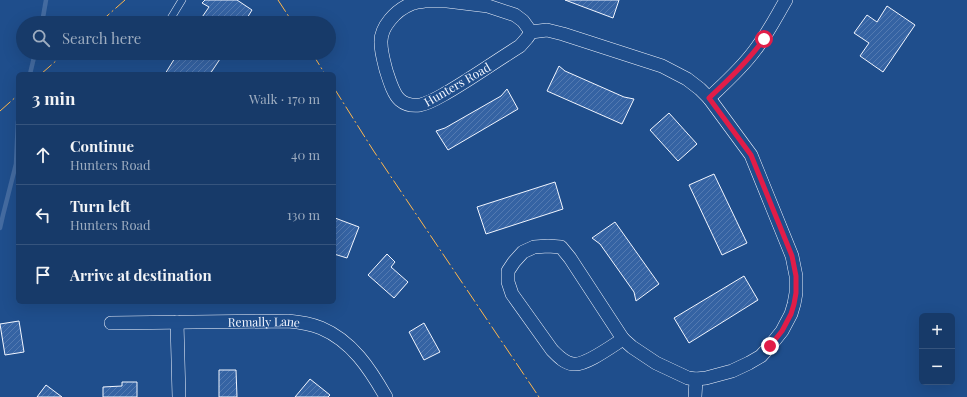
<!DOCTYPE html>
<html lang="en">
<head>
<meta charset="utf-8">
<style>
	:root { --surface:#173a69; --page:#244571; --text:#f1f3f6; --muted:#9eadc0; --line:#36547d }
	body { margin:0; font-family:"Playfair Display",serif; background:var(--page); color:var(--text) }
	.controls { position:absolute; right:12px; bottom:12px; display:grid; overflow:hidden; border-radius:6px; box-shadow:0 4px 16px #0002 }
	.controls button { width:36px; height:36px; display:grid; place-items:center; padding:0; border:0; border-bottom:1px solid var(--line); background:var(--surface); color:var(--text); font:20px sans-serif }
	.stop { position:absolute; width:12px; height:12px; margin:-9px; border:3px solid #e11d48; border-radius:50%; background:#fff }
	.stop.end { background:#e11d48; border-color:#fff; box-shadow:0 1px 4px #0008 }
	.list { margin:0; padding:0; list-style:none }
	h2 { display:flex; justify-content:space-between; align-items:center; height:52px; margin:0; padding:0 16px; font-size:17px }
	h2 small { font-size:13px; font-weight:400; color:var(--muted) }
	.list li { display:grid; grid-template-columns:26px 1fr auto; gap:12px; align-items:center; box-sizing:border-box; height:60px; padding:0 16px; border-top:1px solid var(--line) }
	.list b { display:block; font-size:15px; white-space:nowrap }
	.list p { margin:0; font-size:13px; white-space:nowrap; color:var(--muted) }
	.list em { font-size:13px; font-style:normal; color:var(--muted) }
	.icon { flex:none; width:22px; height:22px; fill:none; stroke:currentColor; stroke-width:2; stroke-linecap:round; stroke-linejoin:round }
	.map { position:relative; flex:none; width:967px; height:397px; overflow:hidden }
	.search { position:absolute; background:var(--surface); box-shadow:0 4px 16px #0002; left:16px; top:16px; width:320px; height:44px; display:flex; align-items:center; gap:10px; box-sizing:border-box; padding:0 14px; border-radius:22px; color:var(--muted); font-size:15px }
	.panel { position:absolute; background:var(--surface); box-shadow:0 4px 16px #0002; left:16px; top:72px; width:320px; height:232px; border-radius:6px }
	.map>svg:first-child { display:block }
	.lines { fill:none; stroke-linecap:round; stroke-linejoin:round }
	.stream { stroke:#446ba0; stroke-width:4.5 }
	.building { fill:url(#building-hatch); stroke:#f2f6ff }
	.service-casing { stroke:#f2f6ff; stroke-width:8 }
	.minor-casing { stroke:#f2f6ff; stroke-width:14 }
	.service { stroke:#1f4e8c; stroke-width:7 }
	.minor { stroke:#1f4e8c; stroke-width:13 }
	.power { stroke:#ffb74d; stroke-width:1; stroke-dasharray:14 3 2 3; stroke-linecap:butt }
	.route { stroke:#e11d48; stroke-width:5 }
	.labels { text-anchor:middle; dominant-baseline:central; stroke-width:3; stroke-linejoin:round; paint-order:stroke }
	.street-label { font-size:12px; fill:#f2f6ff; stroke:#1f4e8c }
</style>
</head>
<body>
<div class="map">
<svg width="967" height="397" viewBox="0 0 967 397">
	<defs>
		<pattern id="building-hatch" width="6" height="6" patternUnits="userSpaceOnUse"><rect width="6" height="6" fill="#3563a3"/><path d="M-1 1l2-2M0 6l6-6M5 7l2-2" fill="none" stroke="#537ab1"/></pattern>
	</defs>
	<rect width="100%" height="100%" fill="#1f4e8c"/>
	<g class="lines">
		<g class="stream">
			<polyline points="42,23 46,0"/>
			<polyline points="30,74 35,53"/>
			<polyline points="0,228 3,215 16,164 18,121"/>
		</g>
	</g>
	<g class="building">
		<polygon points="205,0 237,0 252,10 244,23 198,23 209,7 202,3"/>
		<polygon points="565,0 619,0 613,18"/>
		<polygon points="887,6 915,25 883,72 860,56 869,43 854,33 867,15 877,22"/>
		<polygon points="178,53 224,53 210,74 165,74"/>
		<polygon points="559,66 565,71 624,97 634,99 622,124 547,91"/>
		<polygon points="507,89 518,109 448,150 436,131 445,128 501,96"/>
		<polygon points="669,113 697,144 678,161 650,130"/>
		<polygon points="714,174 747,243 722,255 689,185"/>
		<polygon points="555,182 563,209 486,234 477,207"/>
		<polygon points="335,218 359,227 347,258 334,254 334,221"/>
		<polygon points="615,222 659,284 636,301 634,292 600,244 592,238"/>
		<polygon points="387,254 395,262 391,267 408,282 394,298 368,275"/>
		<polygon points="744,276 758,300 689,343 674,318"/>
		<polygon points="19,321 24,352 5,355 0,324"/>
		<polygon points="424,323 440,352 424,360 409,332"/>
		<polygon points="219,370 236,370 237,397 219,397"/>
		<polygon points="310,379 330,395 328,397 295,397"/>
		<polygon points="122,382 137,382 137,397 103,397 103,387 122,386"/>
		<polygon points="46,385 62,397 37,397"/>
	</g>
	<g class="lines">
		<g class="service-casing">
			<polyline id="service" points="168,23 182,0"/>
		</g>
		<g class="minor-casing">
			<g id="minor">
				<path d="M425,1H447L488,6L515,15L523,21L531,32L527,38L520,46C496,61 472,78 448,92C439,97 430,103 420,105C413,106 406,105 400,100C393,94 389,79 386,70C384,62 381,52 381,43C380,27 396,10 411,4C415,2 421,2 425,1Z"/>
				<polyline points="531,32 547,30 563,34 662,66 687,79 700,89 709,98 751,155 792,256 796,276 796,293 794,304 791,314 782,331 770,346 761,356 749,363 732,371 706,378 696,379 688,378 656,363 632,347 623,339"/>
				<path d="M709,98C725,83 742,68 755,50C767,35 776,17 786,0"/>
				<path d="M548,246L561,247L570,258L623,339C612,346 585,366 573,364C564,363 558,356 552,350L512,294L508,282V271L514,262L523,252L534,247Z"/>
				<polyline points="177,322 179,397"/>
				<path id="s1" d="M111,323L288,321C299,322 311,324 321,328C352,341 370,369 386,397"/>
				<polyline points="695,397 696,379"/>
			</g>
		</g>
		<use href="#service" class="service"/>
		<use href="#minor" class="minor"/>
		<g class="power">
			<polyline points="278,0 293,23"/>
			<polyline points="99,23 125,0"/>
			<polyline points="312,53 325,74"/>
			<polyline points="41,74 65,53"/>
			<polyline points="334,88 373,150 539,397"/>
			<polyline points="0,111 18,95"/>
		</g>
	</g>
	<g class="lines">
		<path class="route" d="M764,39C748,61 729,79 709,98L751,155L792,256L796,276V293L794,304L791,314L782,331L770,346"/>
	</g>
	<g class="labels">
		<g class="street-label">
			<text transform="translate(457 84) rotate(-30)">Hunters Road</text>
			<text stroke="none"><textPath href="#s1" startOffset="153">Remally Lane</textPath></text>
		</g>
	</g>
</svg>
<div class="controls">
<button>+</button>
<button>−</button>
</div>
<div class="stop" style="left:764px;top:39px"></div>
<div class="stop end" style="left:770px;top:346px"></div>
<div class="search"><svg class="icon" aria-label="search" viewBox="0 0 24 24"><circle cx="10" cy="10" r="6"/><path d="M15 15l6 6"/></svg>Search here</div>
<section class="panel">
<h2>3 min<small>Walk · 170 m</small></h2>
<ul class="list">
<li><svg class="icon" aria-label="ahead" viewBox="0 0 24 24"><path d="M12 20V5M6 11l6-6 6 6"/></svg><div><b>Continue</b><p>Hunters Road</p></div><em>40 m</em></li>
<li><svg class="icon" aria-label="left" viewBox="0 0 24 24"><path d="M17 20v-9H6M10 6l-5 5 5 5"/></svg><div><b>Turn left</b><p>Hunters Road</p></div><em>130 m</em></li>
<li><svg class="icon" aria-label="arrive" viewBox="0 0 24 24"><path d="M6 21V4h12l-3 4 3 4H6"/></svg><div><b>Arrive at destination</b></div></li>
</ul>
</section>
</div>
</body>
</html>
